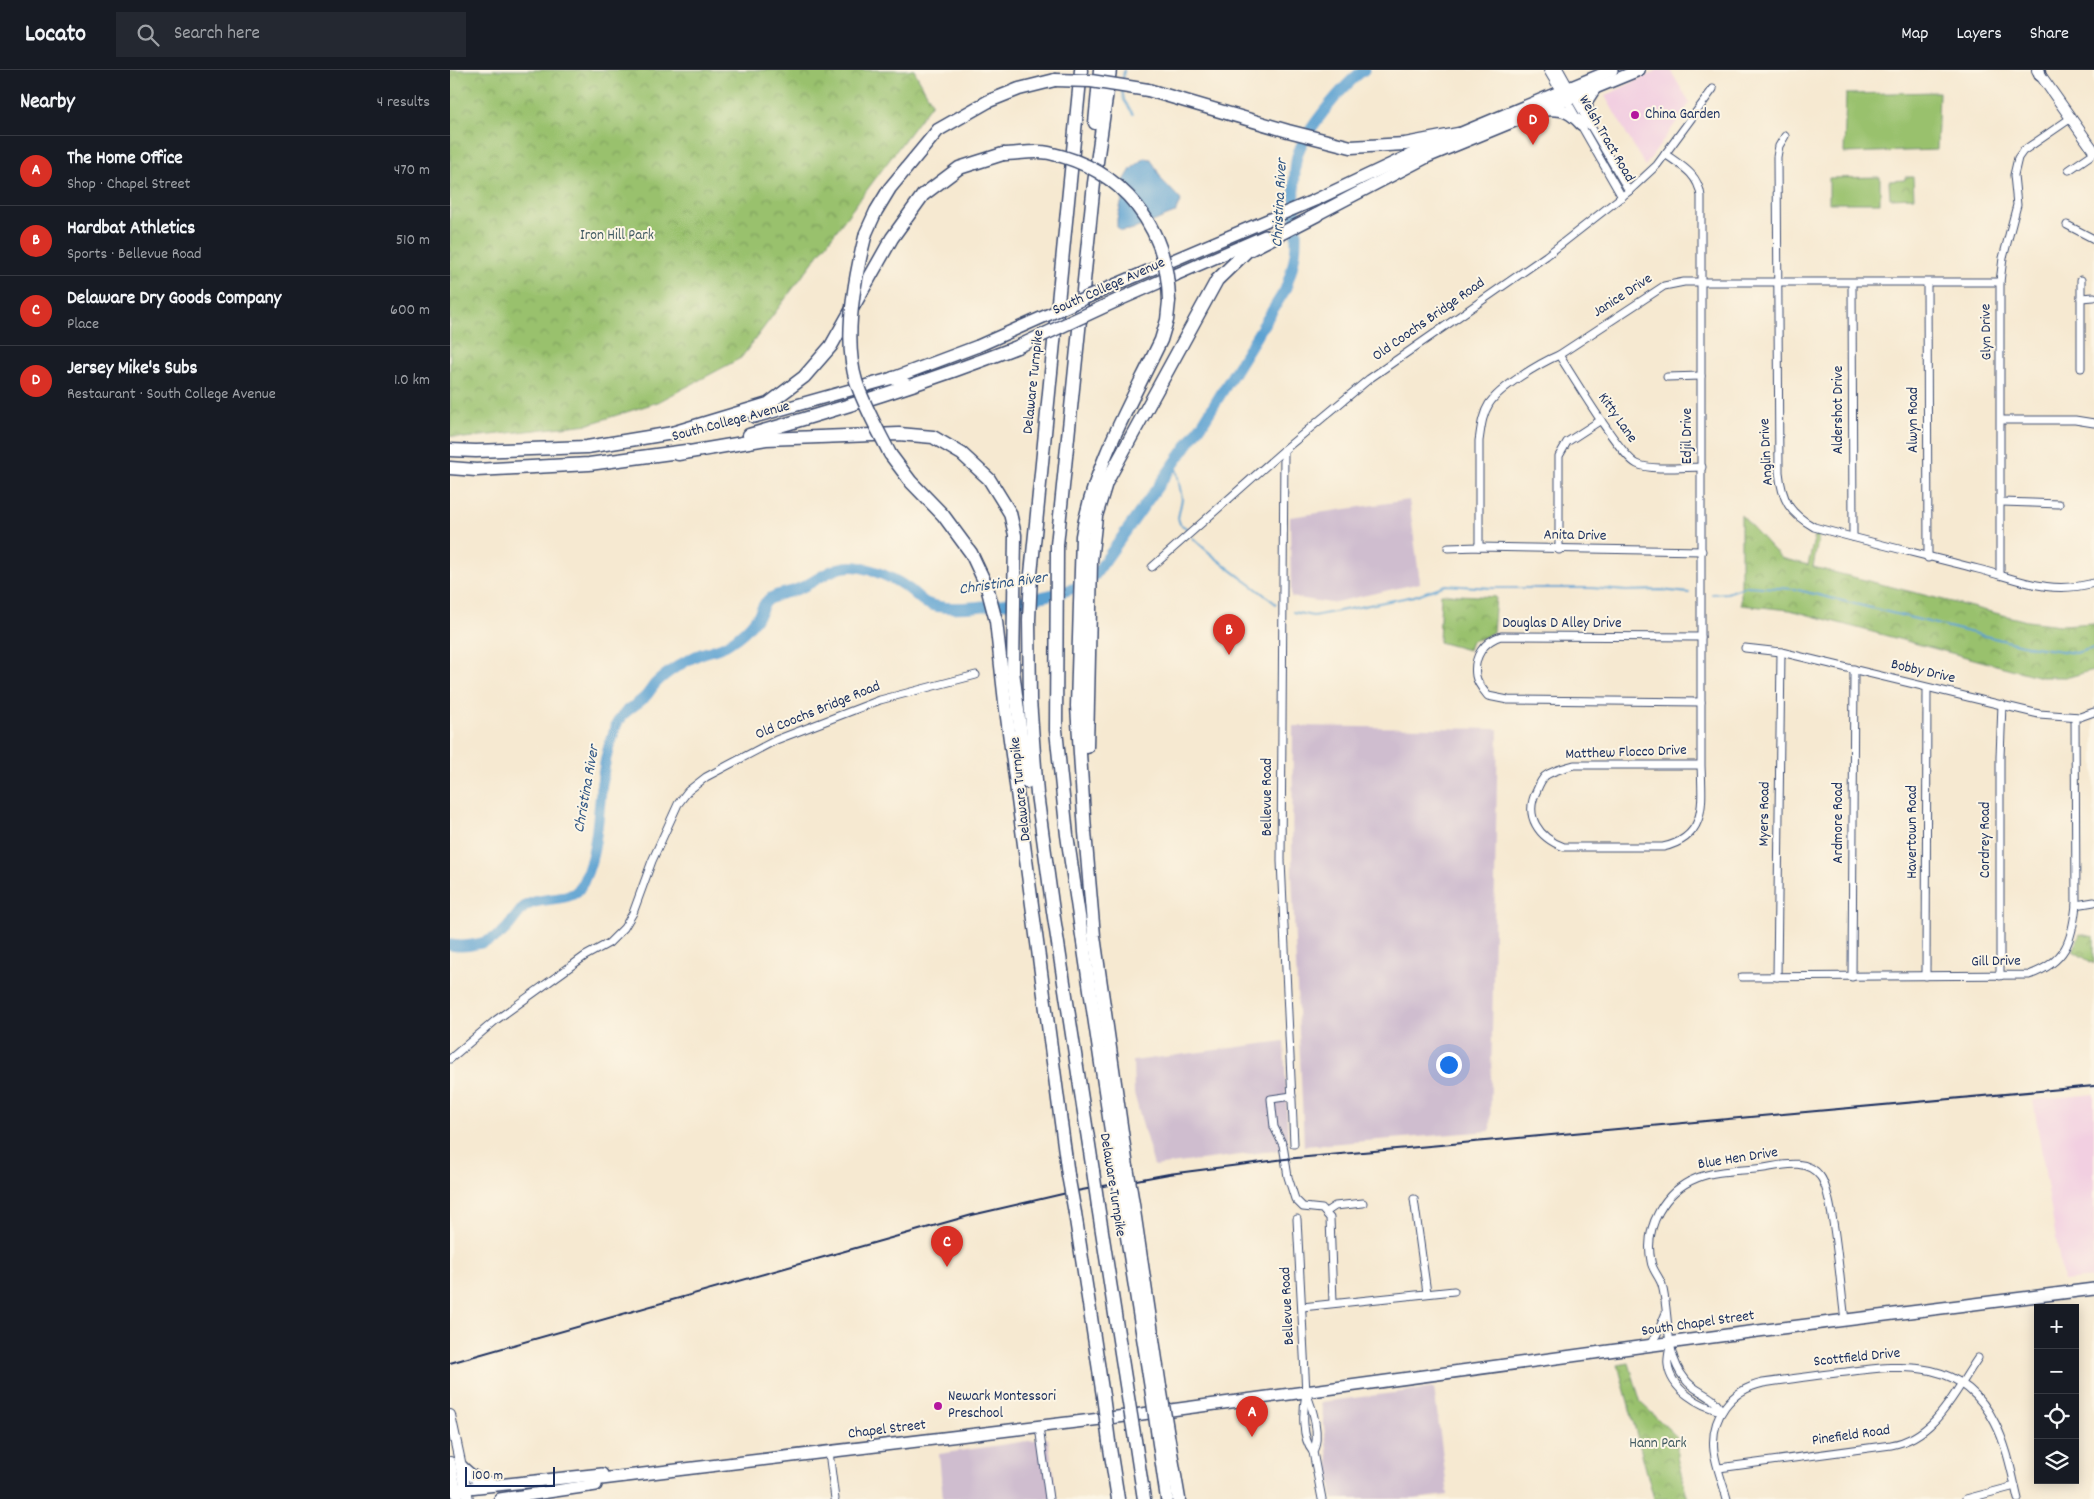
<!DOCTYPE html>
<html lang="en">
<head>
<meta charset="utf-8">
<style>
	:root { --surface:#171b24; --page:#242831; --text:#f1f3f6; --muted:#9ea1a6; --line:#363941; --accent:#d93025 }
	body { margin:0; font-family:Dekko,sans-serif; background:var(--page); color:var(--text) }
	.controls { position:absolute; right:15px; bottom:15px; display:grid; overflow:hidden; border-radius:0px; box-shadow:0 2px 12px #0003 }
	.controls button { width:45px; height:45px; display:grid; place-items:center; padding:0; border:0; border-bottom:1px solid var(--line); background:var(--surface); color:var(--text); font:25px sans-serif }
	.scale { position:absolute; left:15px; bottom:12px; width:90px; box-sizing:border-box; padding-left:5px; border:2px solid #1b2f5e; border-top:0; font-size:14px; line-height:18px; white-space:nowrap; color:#1b2f5e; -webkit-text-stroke:4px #fcf5e5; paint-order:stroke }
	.you { position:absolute; left:998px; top:994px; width:18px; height:18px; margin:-12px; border:4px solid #fff; border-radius:50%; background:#1a73e8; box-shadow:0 0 0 8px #1a73e833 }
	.badge { display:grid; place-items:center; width:32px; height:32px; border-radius:50%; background:var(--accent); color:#fff; font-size:16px; font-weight:700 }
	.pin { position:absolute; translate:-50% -41px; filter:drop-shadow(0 1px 2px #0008) }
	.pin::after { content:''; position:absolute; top:26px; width:18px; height:15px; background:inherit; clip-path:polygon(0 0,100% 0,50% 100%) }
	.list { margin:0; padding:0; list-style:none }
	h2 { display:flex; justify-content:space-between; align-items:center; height:65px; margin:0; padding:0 20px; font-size:21px }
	h2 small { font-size:16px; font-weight:400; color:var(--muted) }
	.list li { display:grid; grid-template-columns:32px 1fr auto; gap:15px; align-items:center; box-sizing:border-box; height:70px; padding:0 20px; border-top:1px solid var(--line) }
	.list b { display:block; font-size:19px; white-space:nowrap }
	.list p { margin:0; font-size:16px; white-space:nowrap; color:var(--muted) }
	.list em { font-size:16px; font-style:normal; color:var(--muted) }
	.icon { flex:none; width:28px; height:28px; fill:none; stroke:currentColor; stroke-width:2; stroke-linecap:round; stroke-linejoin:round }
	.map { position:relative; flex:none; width:1644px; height:1429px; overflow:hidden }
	header { display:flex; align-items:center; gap:30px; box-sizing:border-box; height:70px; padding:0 25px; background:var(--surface); border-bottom:1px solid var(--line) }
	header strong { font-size:24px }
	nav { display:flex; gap:28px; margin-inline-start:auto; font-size:18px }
	.search { width:350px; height:45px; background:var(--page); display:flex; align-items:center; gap:12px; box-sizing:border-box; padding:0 18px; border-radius:0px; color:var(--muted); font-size:19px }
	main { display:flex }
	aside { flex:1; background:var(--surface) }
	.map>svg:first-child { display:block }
	.built { fill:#f2cfe1 }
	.industrial { fill:#cfbdcf }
	.park { fill:url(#park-crowns); stroke:#5a7866 }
	.garden { fill:#99c16d; stroke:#5a7866 }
	.water { fill:#5ba1d1; stroke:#3b6898 }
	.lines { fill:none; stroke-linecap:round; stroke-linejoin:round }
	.stream { stroke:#5ba1d1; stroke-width:2 }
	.river { stroke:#5ba1d1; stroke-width:11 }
	.street-casing { stroke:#3c4b6f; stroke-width:9 }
	.secondary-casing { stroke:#3c4b6f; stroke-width:12 }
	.primary-casing { stroke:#3c4b6f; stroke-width:14 }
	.highway-casing { stroke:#3c4b6f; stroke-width:15 }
	.street { stroke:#fff; stroke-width:7 }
	.secondary { stroke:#fff; stroke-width:10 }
	.primary { stroke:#fff; stroke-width:11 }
	.highway { stroke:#fff; stroke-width:12 }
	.rail { stroke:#1b2f5e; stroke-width:2 }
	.primary-bridge-casing { stroke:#3c4b6f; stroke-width:14; stroke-linecap:butt }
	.highway-bridge-casing { stroke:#3c4b6f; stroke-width:15; stroke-linecap:butt }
	.primary-bridge { stroke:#fff; stroke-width:11 }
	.highway-bridge { stroke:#fff; stroke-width:12 }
	.poi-dot { fill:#b5179e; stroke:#fcf5e5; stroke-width:2 }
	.labels { text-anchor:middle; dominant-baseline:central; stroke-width:4; stroke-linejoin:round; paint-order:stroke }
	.poi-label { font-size:15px; fill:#1b2f5e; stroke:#fcf5e5; text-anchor:start }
	.street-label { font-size:15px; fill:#1b2f5e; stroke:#fcf5e5 }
	.park-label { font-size:15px; fill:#415b62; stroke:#fcf5e5 }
	.water-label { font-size:16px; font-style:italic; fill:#315786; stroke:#fcf5e5 }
</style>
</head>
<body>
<header>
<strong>Locato</strong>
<div class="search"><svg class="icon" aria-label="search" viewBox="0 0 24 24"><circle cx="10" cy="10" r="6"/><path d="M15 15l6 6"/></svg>Search here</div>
<nav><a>Map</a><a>Layers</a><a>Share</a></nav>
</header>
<main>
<aside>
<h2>Nearby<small>4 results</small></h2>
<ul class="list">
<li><span class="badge">A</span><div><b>The Home Office</b><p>Shop · Chapel Street</p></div><em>470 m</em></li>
<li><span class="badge">B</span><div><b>Hardbat Athletics</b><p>Sports · Bellevue Road</p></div><em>510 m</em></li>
<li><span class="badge">C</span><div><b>Delaware Dry Goods Company</b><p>Place</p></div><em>600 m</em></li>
<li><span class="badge">D</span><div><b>Jersey Mike's Subs</b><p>Restaurant · South College Avenue</p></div><em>1.0 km</em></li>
</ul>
</aside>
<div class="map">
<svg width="1644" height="1429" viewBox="0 0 1644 1429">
	<defs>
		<pattern id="park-crowns" width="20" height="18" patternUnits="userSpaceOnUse" patternTransform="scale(1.25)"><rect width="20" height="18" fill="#99c16d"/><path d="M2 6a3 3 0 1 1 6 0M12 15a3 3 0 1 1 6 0" fill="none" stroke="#7c9d5d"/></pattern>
	</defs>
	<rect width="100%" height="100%" fill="#fcf5e5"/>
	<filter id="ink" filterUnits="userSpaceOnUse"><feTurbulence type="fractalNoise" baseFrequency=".02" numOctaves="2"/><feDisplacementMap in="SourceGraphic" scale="10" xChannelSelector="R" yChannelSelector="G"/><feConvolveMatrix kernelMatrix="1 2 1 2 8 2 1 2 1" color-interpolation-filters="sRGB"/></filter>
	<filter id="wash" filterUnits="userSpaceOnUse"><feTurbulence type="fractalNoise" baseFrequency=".0096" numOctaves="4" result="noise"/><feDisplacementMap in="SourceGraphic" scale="20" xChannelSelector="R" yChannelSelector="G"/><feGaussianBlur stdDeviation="1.12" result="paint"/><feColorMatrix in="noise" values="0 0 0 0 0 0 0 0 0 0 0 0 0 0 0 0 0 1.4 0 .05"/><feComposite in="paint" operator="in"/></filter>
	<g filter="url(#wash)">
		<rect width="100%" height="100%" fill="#f6e9d1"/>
		<g class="built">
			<polygon points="1208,0 1220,0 1240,33 1195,96 1155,26"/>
			<polygon points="1644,1024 1644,1208 1613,1211 1583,1030"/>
		</g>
		<g class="industrial">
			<polygon points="959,430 970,513 881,533 841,527 840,447"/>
			<polygon points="843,656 1048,659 1040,1061 854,1076 842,804"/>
			<polygon points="834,971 838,1079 704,1096 684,1023 683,991"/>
			<polygon points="984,1318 998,1425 964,1429 883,1429 871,1332"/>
			<polygon points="598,1368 607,1429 493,1429 489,1384"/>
		</g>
		<g class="park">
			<polygon points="0,0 464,0 482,33 291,288 208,332 139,354 14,368 0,366"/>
			<polygon points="1455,107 1463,107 1464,127 1440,128 1439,111 1455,110"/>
			<polygon points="1291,445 1331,488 1358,495 1365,465 1369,466 1363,497 1577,551 1611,555 1644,553 1644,600 1619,607 1591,607 1340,540 1291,535"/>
			<polygon points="991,524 1046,527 1043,562 1033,568 1021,571 1018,580 989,572"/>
			<polygon points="1630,864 1644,867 1644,894 1623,881"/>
			<polygon points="1179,1293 1191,1333 1227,1367 1227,1388 1238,1429 1204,1429 1168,1295"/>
		</g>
		<g class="garden">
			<polygon points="1489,22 1487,80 1394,83 1396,24"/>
			<polygon points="1430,107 1430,133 1379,133 1379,108"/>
		</g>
		<path class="water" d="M695,88L701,89L712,110L731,130L725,143C707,149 689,160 671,161L667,157V149L673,126L672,114L681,99Z"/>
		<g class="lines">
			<g class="stream">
				<polyline points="673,10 674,0"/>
				<polyline points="672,20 674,30 683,44"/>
				<polyline points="725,391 732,429 728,448 730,454 738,459"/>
				<path d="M743,468C768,493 799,512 826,534"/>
				<polyline points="1262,524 1277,523 1297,516 1344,519 1572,575 1625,583 1644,578"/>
				<polyline points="843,542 863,546 894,540 964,526 996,515 1042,518 1142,518 1176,521 1211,520 1239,523"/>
			</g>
			<path class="river" d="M0,875C18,878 44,873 57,858C62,852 67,845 73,838C88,825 119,833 129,819C154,781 145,715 161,670C164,664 165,655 169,650C176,639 187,635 195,627C199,623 202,617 206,613C216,603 233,592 246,586C256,581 269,580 278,574C289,567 300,557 307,547C311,543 312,536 316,532C324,523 337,524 348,519C364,513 378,499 395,497C412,494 442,507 456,517C463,521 469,529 476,533C501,546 601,528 627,517C633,514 639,509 645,505L753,353L835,220C841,204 846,188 846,171C847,145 842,117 846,91C849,67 894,14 914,0"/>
		</g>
	</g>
	<g filter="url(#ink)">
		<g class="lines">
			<g class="street-casing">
				<g id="street">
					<polyline points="1123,26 1179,121"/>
					<polyline points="1116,29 1172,127"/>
					<path d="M1335,66L1329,76L1327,87L1329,402C1332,430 1339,443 1364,457C1419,472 1474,485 1528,499C1571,510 1598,525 1644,513"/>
					<path d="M1215,84C1232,96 1248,104 1251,126V695H1124C1114,698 1103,700 1095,706C1091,710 1089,715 1087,720C1073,746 1089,768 1114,777H1213C1258,767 1252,732 1251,695"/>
					<polyline points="1619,100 1644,83"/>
					<polyline points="1617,155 1644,169"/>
					<polyline points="1631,210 1631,298"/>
					<polyline points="1402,213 1403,467"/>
					<polyline points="1477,213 1478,488"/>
					<polyline points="1631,228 1644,227"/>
					<path d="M1109,285C1122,305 1170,386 1187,394C1202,401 1234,397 1252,397"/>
					<polyline points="1217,307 1251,306"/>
					<polyline points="1552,350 1625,350 1644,353"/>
					<polyline points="834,380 831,791 844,1074"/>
					<polyline points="1552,432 1609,434"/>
					<path d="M1029,477V371C1031,358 1032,345 1039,334C1050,317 1090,293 1109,285L1214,216L1234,212H1550"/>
					<polyline points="998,478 1029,477 1252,481"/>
					<polyline points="1109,480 1109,386 1117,372 1151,350"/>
					<polyline points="702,497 834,380 919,309 1096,186 1179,121 1207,95 1263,19"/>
					<polyline points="1550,505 1550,212 1553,188 1567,135 1564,105 1568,88 1573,81 1621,48"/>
					<polyline points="1295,578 1331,582 1589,644 1630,647 1644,642"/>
					<path d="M1251,632L1058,630L1038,626C1034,621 1027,613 1026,606C1023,587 1034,571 1051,566L1251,567"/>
					<polyline points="1626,835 1644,832"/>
					<polyline points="1476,906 1477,618"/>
					<polyline points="1550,906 1550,687 1552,634"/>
					<path d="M1292,907L1579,905C1616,892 1622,871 1626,835L1625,647"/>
					<polyline points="1327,907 1331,582"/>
					<polyline points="1402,907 1404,599"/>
					<polyline points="0,989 46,950 135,886 159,873 174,858 183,843 202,791 228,734 238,721 256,707 326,670 430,630 526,605"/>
					<polyline points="842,1026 821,1029 824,1057 833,1075 838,1107 845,1129 853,1137 872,1139 880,1148 883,1232"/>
					<polyline points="964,1129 977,1223"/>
					<polyline points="876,1142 885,1136 913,1133"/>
					<path d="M847,1149L856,1323C853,1340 851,1368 863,1382L872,1429"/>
					<polyline points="852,1237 1004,1221"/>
					<polyline points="1199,1276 1207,1264 1215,1245"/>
					<path d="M1220,1276C1219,1282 1217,1289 1218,1295C1221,1320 1250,1336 1271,1341"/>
					<path d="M856,1323C863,1339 871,1366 863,1382"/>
					<path d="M1272,1341C1269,1337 1265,1332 1262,1329C1253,1322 1242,1319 1235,1309C1214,1284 1220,1244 1212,1215C1209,1206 1202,1200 1201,1191C1194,1157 1214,1121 1247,1108C1267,1100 1292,1101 1314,1098C1333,1095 1356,1088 1370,1106C1384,1122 1391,1224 1395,1250"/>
					<polyline points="589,1357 599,1429"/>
					<polyline points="379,1382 385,1429"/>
					<path d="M1269,1398L1441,1375C1486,1367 1504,1323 1528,1288"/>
					<path d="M1277,1429C1273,1413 1266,1397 1264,1381C1260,1347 1281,1320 1313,1313C1340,1309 1368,1305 1396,1302C1456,1294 1513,1289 1545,1353C1557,1376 1562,1404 1568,1429"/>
					<polyline points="1516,1429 1565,1416"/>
				</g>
			</g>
			<g class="secondary-casing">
				<g id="secondary">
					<polyline points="1099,0 1115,27"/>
					<polyline points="1108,0 1122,25"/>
					<polyline points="1587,0 1644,81"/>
					<polyline points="0,1345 18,1429"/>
					<polyline points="0,1392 8,1429"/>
				</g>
			</g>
			<g class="primary-casing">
				<g id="primary">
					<polyline points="1589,0 1590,5"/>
					<path d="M1097,40C1113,39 1120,42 1131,54"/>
					<polyline points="1139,53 1136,32 1145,18"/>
					<polyline points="860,148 977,87 1189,0"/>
					<polyline points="725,205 815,166"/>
					<polyline points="667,214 865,130 973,79 1162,0"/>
					<polyline points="304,347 443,308 528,276"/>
					<path d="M11,1396C20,1405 27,1410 41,1413"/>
					<polyline points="139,1416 143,1410 684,1345 1292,1263 1644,1219"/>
					<polyline points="0,1420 152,1404"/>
					<polyline points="50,1429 146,1415"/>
				</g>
			</g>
			<g class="highway-casing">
				<g id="highway">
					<polyline points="631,0 581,504 579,550 580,630 587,724 603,841 643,1101"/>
					<polyline points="660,0 644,113 607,475 606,660 617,765 667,1101"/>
					<polyline points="698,20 838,61 901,77 955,74 1008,64"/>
					<polyline points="645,53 650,0"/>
					<polyline points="416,163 426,141 440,118 488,60 539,31 569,19 605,10"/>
					<polyline points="668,230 725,205"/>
					<polyline points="443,308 457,315"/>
					<polyline points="222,363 318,334 354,307 381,276 442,168 473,125 509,98 553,84"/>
					<path d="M299,365C389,339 479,312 567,277"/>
					<polyline points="0,380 26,381 137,377 229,362"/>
					<polyline points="228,384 316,369 449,364 483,367 512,384 539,409 560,443 565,465 563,601 577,712"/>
					<polyline points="440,384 461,412 493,445 521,483 537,517 546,551 555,632 618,1105"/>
					<polyline points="0,398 26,400 139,394 236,381"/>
					<polyline points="637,677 641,491 646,446 656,413 767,210 797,181 867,145"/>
					<path d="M677,1097L644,866L635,762L627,636L632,466C643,396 681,333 711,270L717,250L719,231"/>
					<polyline points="683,1134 710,1317"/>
					<polyline points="672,1135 701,1318"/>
					<polyline points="648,1136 677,1321"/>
					<polyline points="625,1143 653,1326"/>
					<polyline points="718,1365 729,1429"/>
					<polyline points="708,1367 717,1429"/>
					<polyline points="685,1370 694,1429"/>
					<polyline points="659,1372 668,1429"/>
				</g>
			</g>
			<use href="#street" class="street"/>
			<use href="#secondary" class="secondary"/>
			<use href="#primary" class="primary"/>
			<use href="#highway" class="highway"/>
			<polyline class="rail" points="0,1293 522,1145 621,1122 719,1104 835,1089 1644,1016"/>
			<g class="primary-bridge-casing">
				<polyline id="primary-bridge" points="528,276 667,214"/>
			</g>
			<g class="highway-bridge-casing">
				<g id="highway-bridge">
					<polyline points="605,10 641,11 698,20"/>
					<path d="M553,84C567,84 585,80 599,83C673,99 718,157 719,231"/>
					<path d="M416,163C405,206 393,268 406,311C414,336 428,360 440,384"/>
					<polyline points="567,277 668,230"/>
					<polyline points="677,1097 683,1134"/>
					<polyline points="643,1101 648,1136"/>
					<polyline points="667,1101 672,1135"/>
					<polyline points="618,1105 625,1143"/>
					<polyline points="710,1317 718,1365"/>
					<polyline points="701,1318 708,1367"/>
					<polyline points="677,1321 685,1370"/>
					<polyline points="653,1326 659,1372"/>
				</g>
			</g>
			<use href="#primary-bridge" class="primary-bridge"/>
			<use href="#highway-bridge" class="highway-bridge"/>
		</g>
	</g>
	<g class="poi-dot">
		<circle cx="1185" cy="45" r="5"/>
		<circle cx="488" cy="1336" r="5"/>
	</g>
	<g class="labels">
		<g class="poi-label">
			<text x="1195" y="45">China Garden</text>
			<text x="498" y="1327">Newark Montessori<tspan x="498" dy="17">Preschool</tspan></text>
		</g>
		<g class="street-label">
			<text transform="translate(1156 69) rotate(60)">Welsh Tract Road</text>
			<text transform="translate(659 217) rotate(-24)">South College Avenue</text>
			<text transform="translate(1173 226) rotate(-33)">Janice Drive</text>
			<text transform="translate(979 250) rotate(-35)">Old Coochs Bridge Road</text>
			<text transform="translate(1537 262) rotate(-91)">Glyn Drive</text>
			<text transform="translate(584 312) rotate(-84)">Delaware Turnpike</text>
			<text transform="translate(1389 340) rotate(-90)">Aldershot Drive</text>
			<text transform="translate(1167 348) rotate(55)">Kitty Lane</text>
			<text transform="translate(1464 350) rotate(-90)">Alwyn Road</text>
			<text transform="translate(281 352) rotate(-15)">South College Avenue</text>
			<text transform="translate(1238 366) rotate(-90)">Edjil Drive</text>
			<text transform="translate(1317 382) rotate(-93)">Anglin Drive</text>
			<text transform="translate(1125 466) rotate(1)">Anita Drive</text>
			<text x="1112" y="554">Douglas D Alley Drive</text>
			<text transform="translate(1473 602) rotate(13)">Bobby Drive</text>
			<text transform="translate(368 641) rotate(-22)">Old Coochs Bridge Road</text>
			<text transform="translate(1176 683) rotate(-2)">Matthew Flocco Drive</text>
			<text transform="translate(571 719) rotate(-96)">Delaware Turnpike</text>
			<text transform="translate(818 727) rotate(-90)">Bellevue Road</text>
			<text transform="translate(1315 744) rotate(-89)">Myers Road</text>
			<text transform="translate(1389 753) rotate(-90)">Ardmore Road</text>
			<text transform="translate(1463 762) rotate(-90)">Havertown Road</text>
			<text transform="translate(1536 770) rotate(-90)">Cordrey Road</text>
			<text transform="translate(1546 892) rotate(-1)">Gill Drive</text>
			<text transform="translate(1288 1089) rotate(-9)">Blue Hen Drive</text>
			<text transform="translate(662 1115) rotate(81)">Delaware Turnpike</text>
			<text transform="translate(838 1236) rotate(-93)">Bellevue Road</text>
			<text transform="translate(1248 1254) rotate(-8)">South Chapel Street</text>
			<text transform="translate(1407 1288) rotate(-6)">Scottfield Drive</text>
			<text transform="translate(437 1360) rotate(-7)">Chapel Street</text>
			<text transform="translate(1401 1366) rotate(-8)">Pinefield Road</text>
		</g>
		<g class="park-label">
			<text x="167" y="166">Iron Hill Park</text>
			<text x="1208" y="1374">Hann Park</text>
		</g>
		<g class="water-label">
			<text transform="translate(830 133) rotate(-87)">Christina River</text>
			<text transform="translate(553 514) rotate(-8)">Christina River</text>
			<text transform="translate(137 719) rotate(-80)">Christina River</text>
		</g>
	</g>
</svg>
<div class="controls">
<button>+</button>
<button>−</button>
<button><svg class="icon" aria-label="locate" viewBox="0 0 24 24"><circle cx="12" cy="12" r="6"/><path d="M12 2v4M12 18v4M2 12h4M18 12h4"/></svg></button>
<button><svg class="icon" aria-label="layers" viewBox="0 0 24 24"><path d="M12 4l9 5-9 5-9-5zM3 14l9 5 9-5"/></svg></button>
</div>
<div class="scale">100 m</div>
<div class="you"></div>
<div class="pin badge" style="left:802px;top:1367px">A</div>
<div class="pin badge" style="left:779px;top:585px">B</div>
<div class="pin badge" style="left:497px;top:1197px">C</div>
<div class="pin badge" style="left:1083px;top:75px">D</div>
</div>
</main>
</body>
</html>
